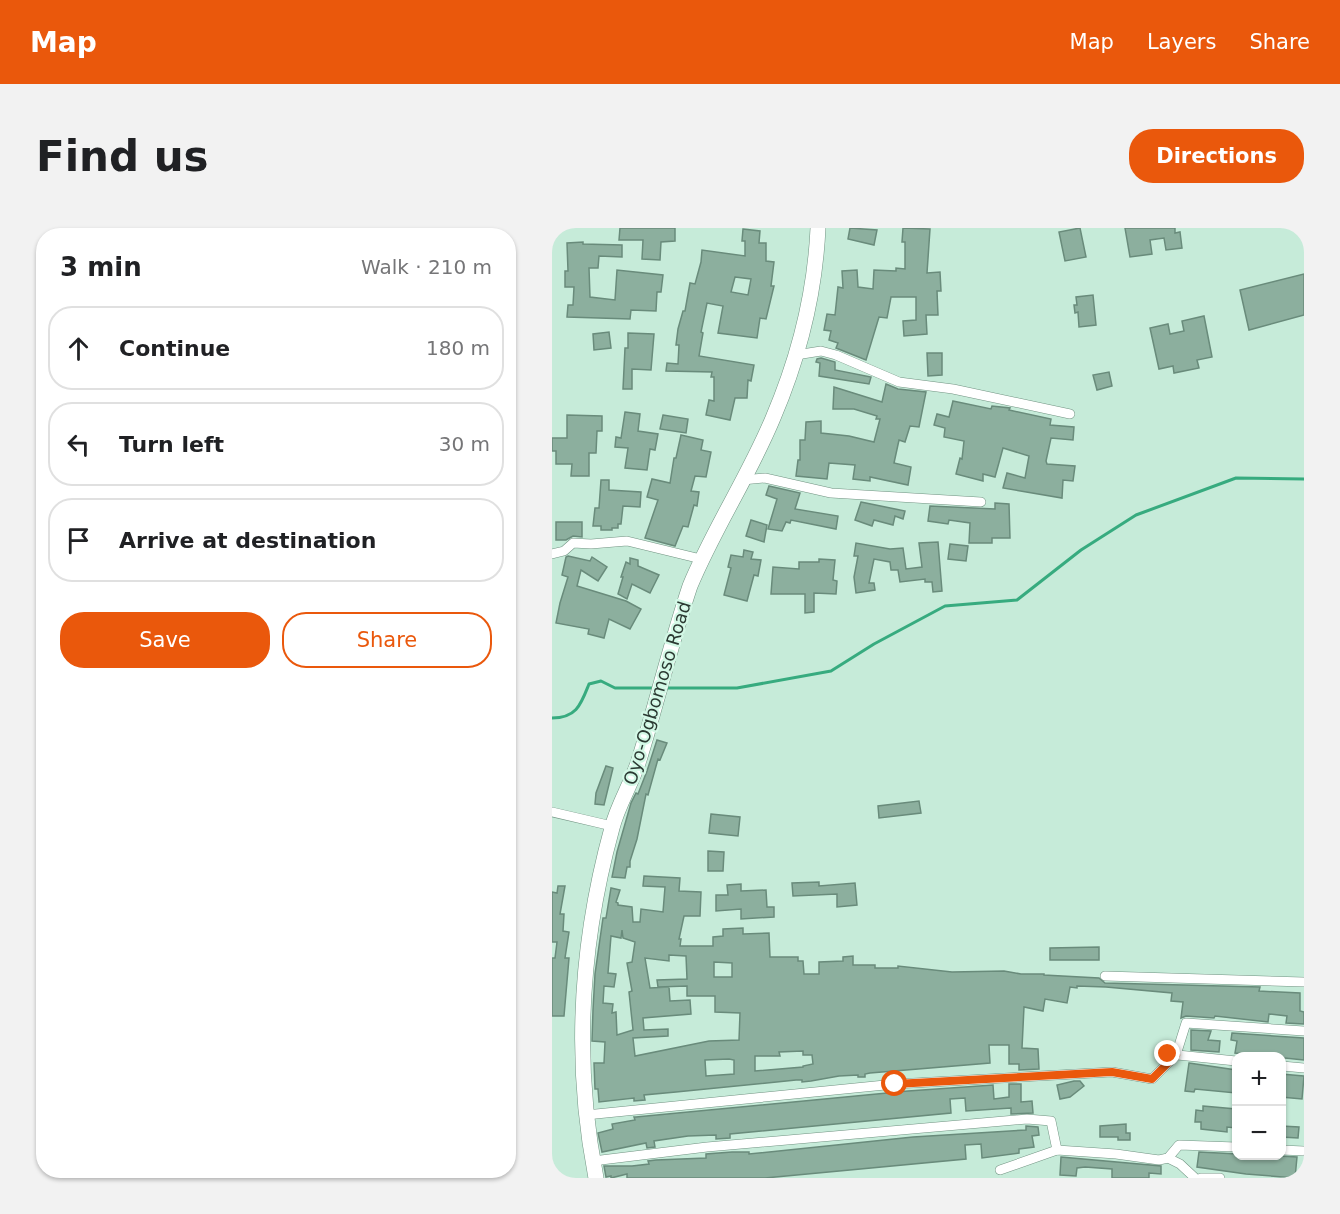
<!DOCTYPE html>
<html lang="en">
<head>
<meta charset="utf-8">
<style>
	:root { --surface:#fff; --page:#f2f2f2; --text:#202124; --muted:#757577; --line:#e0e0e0; --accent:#ea580c }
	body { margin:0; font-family:"DejaVu Sans",sans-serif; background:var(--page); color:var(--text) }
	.controls { position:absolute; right:18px; bottom:18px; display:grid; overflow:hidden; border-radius:12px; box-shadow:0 2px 4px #0004 }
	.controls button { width:54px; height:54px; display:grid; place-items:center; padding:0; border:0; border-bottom:2px solid var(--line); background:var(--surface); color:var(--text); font:30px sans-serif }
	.stop { position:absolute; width:18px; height:18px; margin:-14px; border:4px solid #ea580c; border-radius:50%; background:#fff }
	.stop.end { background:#ea580c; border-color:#fff; box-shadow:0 2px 6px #0008 }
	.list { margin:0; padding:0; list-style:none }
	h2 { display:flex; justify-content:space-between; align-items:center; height:78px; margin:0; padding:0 24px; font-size:26px }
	h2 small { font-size:20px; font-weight:400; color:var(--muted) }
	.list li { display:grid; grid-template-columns:39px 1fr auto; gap:18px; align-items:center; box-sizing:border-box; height:84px; margin:0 12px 12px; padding:0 12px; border:2px solid var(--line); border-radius:24px }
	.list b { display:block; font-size:22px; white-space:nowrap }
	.list em { font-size:20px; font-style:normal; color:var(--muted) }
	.actions { display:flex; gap:12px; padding:18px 24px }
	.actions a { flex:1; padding:14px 0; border:2px solid var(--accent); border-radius:24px; text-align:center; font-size:21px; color:var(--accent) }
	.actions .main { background:var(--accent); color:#fff }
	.icon { flex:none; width:33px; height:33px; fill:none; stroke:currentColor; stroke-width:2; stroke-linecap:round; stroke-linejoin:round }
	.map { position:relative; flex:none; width:752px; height:950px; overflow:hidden; border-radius:24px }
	header { display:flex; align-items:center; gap:36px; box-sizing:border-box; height:84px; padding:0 30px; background:var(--accent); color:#fff }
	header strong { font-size:28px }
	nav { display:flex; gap:33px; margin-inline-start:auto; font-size:21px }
	.intro { display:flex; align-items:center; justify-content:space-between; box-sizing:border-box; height:144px; padding:0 36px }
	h1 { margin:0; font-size:42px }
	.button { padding:15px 27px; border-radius:24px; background:var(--accent); color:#fff; font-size:21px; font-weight:700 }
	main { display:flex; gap:36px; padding:0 36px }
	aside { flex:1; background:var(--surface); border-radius:24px; box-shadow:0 2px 4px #0004 }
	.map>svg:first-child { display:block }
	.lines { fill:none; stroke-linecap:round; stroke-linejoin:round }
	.stream { stroke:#37ab7f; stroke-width:3 }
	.building { fill:#8caf9e; stroke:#698b7b; stroke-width:1.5; fill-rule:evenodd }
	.minor-casing { stroke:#719382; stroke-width:10 }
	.trunk-casing { stroke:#719382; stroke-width:16 }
	.minor { stroke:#fff; stroke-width:9 }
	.trunk { stroke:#fff; stroke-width:15 }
	.route { stroke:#ea580c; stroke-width:8 }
	.labels { text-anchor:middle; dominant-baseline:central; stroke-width:4.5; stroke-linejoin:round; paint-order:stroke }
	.street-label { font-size:18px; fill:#2b3932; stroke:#d3f8e6 }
</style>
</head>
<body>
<header>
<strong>Map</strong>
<nav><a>Map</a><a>Layers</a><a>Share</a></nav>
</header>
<div class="intro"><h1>Find us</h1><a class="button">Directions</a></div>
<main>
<aside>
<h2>3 min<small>Walk · 210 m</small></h2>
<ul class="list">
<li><svg class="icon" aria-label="ahead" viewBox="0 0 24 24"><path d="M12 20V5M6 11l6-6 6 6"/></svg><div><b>Continue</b></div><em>180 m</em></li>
<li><svg class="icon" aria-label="left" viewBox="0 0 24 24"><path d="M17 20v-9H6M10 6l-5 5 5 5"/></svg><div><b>Turn left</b></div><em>30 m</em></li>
<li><svg class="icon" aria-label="arrive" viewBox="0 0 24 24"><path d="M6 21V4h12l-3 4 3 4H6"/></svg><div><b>Arrive at destination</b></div></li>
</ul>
<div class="actions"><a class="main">Save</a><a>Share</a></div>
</aside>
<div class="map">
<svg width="752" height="950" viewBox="0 0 752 950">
	<rect width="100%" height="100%" fill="#c6ebd9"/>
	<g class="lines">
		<g class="stream">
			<polyline points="114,460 185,460 279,443 322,416 393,378 465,372 529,322 584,287 684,250 752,251"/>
			<path d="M0,490C25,490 29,476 37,456L49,453L63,460H102"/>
		</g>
	</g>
	<g class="building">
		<polygon points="68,0 123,0 123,13 109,14 108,32 90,31 91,12 67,12"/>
		<polygon points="298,0 325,2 322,17 296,11"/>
		<polygon points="351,0 378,1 375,45 388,44 389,63 385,63 386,87 374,87 375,106 352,108 351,93 364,92 364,69 339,69 335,90 327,89 314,132 284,120 286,115 277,112 279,103 272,102 275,86 283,87 286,59 291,60 290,43 305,42 306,59 321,61 322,42 344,43 344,40 353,41 353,14 350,14"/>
		<polygon points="528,0 534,29 513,33 507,4"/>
		<polygon points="573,0 623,0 623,5 628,4 630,20 614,22 612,10 598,12 600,26 578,29"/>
		<path d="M191,1L208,3L207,15H214V33L222,34L219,58H222L214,91L208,90L205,110L166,105L171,78L155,75L149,104L151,105L147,128L202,137L199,153L196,152L195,170H183L178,192L154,187L157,172L162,173V149H159L160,144L114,143L115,135L126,136L127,117H124L126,101L131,83H133L138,55L143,56L149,34L150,22L193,28V13H190ZM183,49L199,51L196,67L179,64Z"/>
		<polygon points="31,14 31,16 70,17 70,29 47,28 46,40 37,40 38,69 63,72 65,42 111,47 109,64 105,64 104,83 79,82 78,91 15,89 16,77 21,77 22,59 13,59 13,43 16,43 15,15"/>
		<polygon points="752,46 752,87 697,102 688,62"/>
		<polygon points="541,67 544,97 527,99 526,84 523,85 522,77 525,77 524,69"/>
		<polygon points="652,88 660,129 645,132 647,140 622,145 621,138 607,141 598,100 616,96 618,106 632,103 630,93"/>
		<polygon points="57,104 59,120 42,122 41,106"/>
		<polygon points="76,105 102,106 99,142 80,141 80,161 71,161 73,120 76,120"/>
		<polygon points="375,125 390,125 390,147 376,148"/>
		<polygon points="269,130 283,134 283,142 319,149 317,156 267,148 268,135 264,134 265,131"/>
		<polygon points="557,144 560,158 545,162 541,147"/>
		<polygon points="334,156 346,161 374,164 367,199 358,198 353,214 347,212 342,235 359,239 356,257 318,249 318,253 301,251 303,237 277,235 275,251 244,248 246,232 248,232 248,212 253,212 254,194 269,193 269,205 297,208 322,214 328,191 324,191 325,188 302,181 281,181 282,159 330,174"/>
		<polygon points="401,173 439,181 440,178 458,180 457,182 499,191 498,197 522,199 521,212 499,210 494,233 495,236 523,238 521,253 511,252 510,270 451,260 455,245 473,250 477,228 451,220 443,249 431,246 431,253 404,246 408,230 410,231 412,213 392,209 393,200 382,197 385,186 397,189"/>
		<polygon points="73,184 88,186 86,203 106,206 103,222 98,221 95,242 73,240 76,220 63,219 64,209 69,210"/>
		<polygon points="15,187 50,188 50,203 45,203 44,225 37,225 37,248 19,248 20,236 4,236 4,223 0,223 0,210 15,210"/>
		<polygon points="111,187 136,191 134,205 108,201"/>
		<polygon points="129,207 151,212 149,222 159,224 154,249 143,248 139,263 147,264 145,278 142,277 136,299 131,298 123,318 93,310 106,272 95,269 100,251 118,255 122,230 124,230"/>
		<polygon points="49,252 57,252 57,262 89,264 88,279 71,278 69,296 66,296 66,300 60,300 60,302 49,302 49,298 41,298 43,280 47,280"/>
		<polygon points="217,258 248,265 243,281 286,288 284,301 239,292 238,295 234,294 230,303 216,301 225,271 214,267"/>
		<polygon points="309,274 353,283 351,291 343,288 341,297 322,292 320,298 303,292"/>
		<polygon points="443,275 457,276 458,310 440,310 440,315 417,315 418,295 397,292 396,296 376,293 378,278 443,281"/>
		<polygon points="199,292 215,297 212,314 194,308"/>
		<polygon points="4,294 30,294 30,309 21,308 14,312 4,312"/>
		<polygon points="386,314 390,363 381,364 380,354 373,354 373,351 348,354 346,342 339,342 338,334 322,331 317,355 322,355 323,362 304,365 302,349 306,328 302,328 304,315 338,321 351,320 354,341 370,339 367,315"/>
		<polygon points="398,316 416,318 414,333 396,331"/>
		<polygon points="192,322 201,324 199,331 209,332 206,348 202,347 195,373 172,367 179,340 176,339 179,327 191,329"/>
		<polygon points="16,328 38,333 40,329 55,339 46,353 29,342 25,358 74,373 89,381 78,401 57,391 52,410 36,406 37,401 4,395 8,375 16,349 10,347 14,329"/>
		<polygon points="78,330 86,332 86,338 107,347 98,365 80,356 75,371 66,366 71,349 69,349 74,334 78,336"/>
		<polygon points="267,331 283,332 281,352 285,353 284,366 262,365 262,384 253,385 253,366 219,366 221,339 247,341 247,334 267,334"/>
		<polygon points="105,512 115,515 108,532 106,531 96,567 94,566 85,611 78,633 78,639 75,639 73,650 60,649 65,624 79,575 84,565 86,566 95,543"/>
		<polygon points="54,538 61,540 52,577 43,576 44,565"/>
		<polygon points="367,573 369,585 327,590 326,578"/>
		<polygon points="159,586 188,589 186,608 157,605"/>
		<polygon points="156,623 172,624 171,643 156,643"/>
		<path d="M92,648L128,650L127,663L149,664L148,688H132L127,711H129L128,718H161V709L171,708V701L191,700V706L217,705L218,729H246V733H251L252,746H267V734L291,733V729L301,728V737H323V740H346V738L400,744L452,743L469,746H492V747L547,750L553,755L708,759L707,763L748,765V783L752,784V796L734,795L735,788L717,786L716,794L663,788L662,790L634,788L629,790L631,774L619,773L620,765L554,759L525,758V760L518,759L515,775L493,771L491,783L472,779L470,820L486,821L487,841L467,842V836H457V817H437L438,835L318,845L313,846V849H306V847L287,848L259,853L250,854V852H244L124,864L92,867L93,872L82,873V870L47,874L46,861H43L42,835H52L53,814L40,813L41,782L43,746L51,690H54L59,660L68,662L64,674L66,675V677L80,679L81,694H88L89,681L111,684L113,659L91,658ZM70,702L71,710L83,714L80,734L75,735L80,763L77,764L81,802L65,807L64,784L60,785L61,776L51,775L52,758L62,759L64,746L56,745L59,708L69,710ZM117,727L134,728L135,751L105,752L106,759L135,758V768H163V784L188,785L187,812L157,813L83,828L81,810L116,808V801L92,802L91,790L139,786L138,772L118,773L117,759L98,760L93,730L117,733ZM162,734L180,735V749H162ZM251,823V827H260L261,836L251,838V839L203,843V828H228L227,824ZM177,831L182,832V846L154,848L153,832Z"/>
		<polygon points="267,654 267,658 303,655 305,677 285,679 285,666 241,668 240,655"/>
		<polygon points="189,656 189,663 214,662 215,679 222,679 222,689 189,691 189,681 164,683 164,667 176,667 175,657"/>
		<polygon points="6,658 13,658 8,686 12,686 11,703 17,704 13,730 17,730 12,788 0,788 0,730 3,730 5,714 0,714 0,664 5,665"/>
		<polygon points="547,719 547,732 498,732 498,720"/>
		<polygon points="639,802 659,803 656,812 668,813 667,824 639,822"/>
		<polygon points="680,805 752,810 752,832 683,825 685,813 679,812"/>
		<polygon points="637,835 684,842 684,865 643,861 642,864 633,863"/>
		<polygon points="729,846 752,848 750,871 729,869"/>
		<polygon points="522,853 528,853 532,858 518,869 508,871 505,857"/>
		<polygon points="457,856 469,856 469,874 480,873 481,885 459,886 459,880 414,883 413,870 398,871 399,885 178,906 178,910 164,911 164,907 136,908 102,913 103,919 95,920 94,915 50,924 46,905 61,901 60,896 83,892 82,889 84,889 356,863 441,857 442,871 457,869"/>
		<polygon points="651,878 684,881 684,900 675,899 675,904 649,901 649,894 643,894 644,882 651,883"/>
		<polygon points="574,896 574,905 578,905 578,912 566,912 566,909 548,909 548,898"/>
		<polygon points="474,898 486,899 487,907 480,908 482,919 467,921 467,925 430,930 429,916 413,917 414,931 213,950 75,950 75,946 59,950 59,948 54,949 52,938 80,938 97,936 96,933 104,932 154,930 154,926 180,924 197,924 197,926 361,909 474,902"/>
		<polygon points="729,898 747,899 746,910 729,909"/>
		<polygon points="647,924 745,929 743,950 694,946 645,939"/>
		<polygon points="509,929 609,938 609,946 597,945 597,950 560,950 560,941 533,939 525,940 524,948 508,947"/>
	</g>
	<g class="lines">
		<g class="minor-casing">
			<g id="minor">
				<polyline points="244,127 269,123 284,127 347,154 401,161 518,186"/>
				<polyline points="190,252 213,250 279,265 429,274"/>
				<polyline points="0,326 12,323 21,315 39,316 75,313 149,331"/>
				<polyline points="0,584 60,598"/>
				<polyline points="553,748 752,754"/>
				<polyline points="616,826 684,833"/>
				<polyline points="730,838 752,840"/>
				<polyline points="34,887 343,856 560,844 600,851 624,827 634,795 752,803"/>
				<polyline points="730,922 752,923"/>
				<polyline points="616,930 628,936 643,950"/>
				<polyline points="41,933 155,919 475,891 499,893 505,922"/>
				<polyline points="448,942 505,922 564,926 607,932 616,930 627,917 684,919"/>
				<polyline points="649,950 668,950"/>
			</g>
		</g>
		<g class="trunk-casing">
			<path id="trunk" d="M44,950C21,832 28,716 60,600C66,576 80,555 87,532C105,474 119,415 138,358C162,300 197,248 221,190C247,129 263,66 266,0"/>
		</g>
		<use href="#minor" class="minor"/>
		<use href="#trunk" class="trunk"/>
	</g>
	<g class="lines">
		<polyline class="route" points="343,856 560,844 600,851 624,827 616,826"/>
	</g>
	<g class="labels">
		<g class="street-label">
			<text transform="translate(105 465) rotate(-73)">Oyo-Ogbomoso Road</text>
		</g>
	</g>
</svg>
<div class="controls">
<button>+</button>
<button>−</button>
</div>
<div class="stop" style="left:343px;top:856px"></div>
<div class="stop end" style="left:616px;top:826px"></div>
</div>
</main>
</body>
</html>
